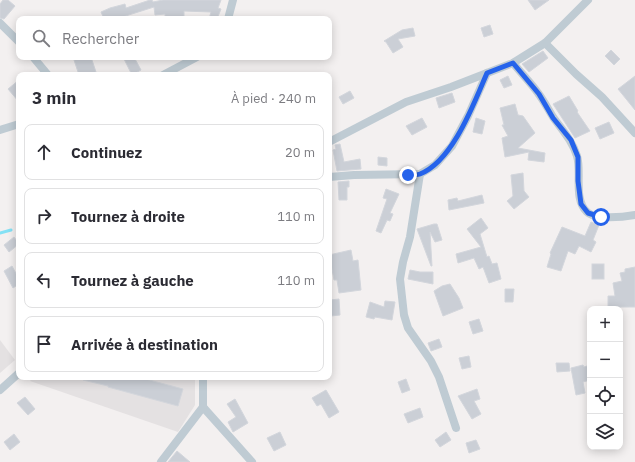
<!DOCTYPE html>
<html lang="fr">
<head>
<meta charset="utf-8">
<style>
	:root { --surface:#fff; --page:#f2f2f3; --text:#2b2b33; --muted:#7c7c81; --line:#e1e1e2 }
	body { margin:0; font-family:"IBM Plex Sans",sans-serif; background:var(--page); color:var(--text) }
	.controls { position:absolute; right:12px; bottom:12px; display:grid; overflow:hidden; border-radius:8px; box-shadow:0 2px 10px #0003 }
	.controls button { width:36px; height:36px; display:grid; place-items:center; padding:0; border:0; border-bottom:1px solid var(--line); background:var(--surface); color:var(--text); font:20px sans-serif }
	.stop { position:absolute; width:12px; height:12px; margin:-9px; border:3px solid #2563eb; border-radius:50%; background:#fff }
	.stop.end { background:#2563eb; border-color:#fff; box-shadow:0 1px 4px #0008 }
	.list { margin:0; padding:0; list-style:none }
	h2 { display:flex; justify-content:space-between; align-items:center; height:52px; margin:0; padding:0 16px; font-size:17px }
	h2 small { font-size:13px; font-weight:400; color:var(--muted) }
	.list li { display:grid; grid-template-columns:26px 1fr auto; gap:12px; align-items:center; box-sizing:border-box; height:56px; margin:0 8px 8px; padding:0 8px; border:1px solid var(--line); border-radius:8px }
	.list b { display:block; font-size:15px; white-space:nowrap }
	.list em { font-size:13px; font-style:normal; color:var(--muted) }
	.icon { flex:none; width:22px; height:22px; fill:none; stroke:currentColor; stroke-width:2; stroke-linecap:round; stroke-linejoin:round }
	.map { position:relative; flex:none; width:635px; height:462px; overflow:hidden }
	.search { position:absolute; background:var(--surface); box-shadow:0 2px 10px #0003; left:16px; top:16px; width:316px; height:44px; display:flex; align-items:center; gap:10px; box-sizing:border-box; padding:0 14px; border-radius:8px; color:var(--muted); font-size:15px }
	.panel { position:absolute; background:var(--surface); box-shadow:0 2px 10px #0003; left:16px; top:72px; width:316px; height:308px; border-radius:8px }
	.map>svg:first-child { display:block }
	.education { fill:#e4e1e2 }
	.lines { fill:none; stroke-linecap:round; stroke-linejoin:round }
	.stream { stroke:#84e1f5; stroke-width:3 }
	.building { fill:#cbcfd6; stroke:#d3d6dc }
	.street { stroke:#bfcbd3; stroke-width:8 }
	.route { stroke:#2563eb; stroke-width:5 }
</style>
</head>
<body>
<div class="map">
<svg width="635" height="462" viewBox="0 0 635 462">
	<rect width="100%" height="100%" fill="#f3f0f0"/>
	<g class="education">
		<polygon points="0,340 15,360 0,373"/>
		<polygon points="33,377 195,377 195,405 178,432 30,381"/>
	</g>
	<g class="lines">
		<polyline class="stream" points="0,233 11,230"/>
	</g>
	<g class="building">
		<polygon points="3,0 8,0 15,6 4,19 0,18 0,4"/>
		<polygon points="150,0 152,0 153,2 163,0 221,0 218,8 221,9 217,19 209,19 211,12 184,11 184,18 165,18 165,14 155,15 154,7 116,19 104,19 101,12 110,8 125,4 126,8"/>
		<polygon points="528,0 549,0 535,10"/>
		<polygon points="490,25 493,34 484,37 481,28"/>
		<polygon points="413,28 415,36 398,39 403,47 393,53 386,42 384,41 402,30"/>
		<polygon points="611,50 620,59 614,65 605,56"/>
		<polygon points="543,51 548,58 529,72 522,64"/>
		<polygon points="73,57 91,57 97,75 79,75"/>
		<polygon points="123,57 134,57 141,70 132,75"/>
		<polygon points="508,76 512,85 504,88 500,80"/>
		<polygon points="635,76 635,110 618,89"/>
		<polygon points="19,80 19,102 8,89"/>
		<polygon points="350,91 354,98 343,104 339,97"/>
		<polygon points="452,93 455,102 439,108 436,98"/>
		<polygon points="569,96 578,111 577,112 590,131 575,138 553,104"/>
		<polygon points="515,104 518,115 523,116 535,133 518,148 545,153 544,162 528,160 529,152 505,157 502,138 508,136 502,125 504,125 500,108"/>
		<polygon points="422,118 427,127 412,135 406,126"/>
		<polygon points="476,118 485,121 482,134 473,132"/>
		<polygon points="609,122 614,133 600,139 595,128"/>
		<polygon points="340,144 344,162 360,159 361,169 337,171 333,150 336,149 335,145"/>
		<polygon points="378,157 387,158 387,166 378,165"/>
		<polygon points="523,173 524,191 529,197 514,209 507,201 513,196 511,175"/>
		<polygon points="349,181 349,187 347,187 347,200 339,200 338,182"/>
		<polygon points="386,189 399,194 390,213 393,214 390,221 387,220 381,233 376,231 387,199 383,198"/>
		<polygon points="482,195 484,203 449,210 448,200 457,198 458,201"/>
		<polygon points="481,218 488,228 480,234 487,257 489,256 492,264 497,263 501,279 489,283 483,267 479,269 474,258 458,263 456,254 481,247 467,229"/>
		<polygon points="591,222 599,225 593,240 596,242 591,252 579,246 575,254 568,251 561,271 547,267 551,254 550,253 562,227 585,236"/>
		<polygon points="434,224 437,224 442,240 435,242 430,232 432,266 431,266 417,229"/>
		<polygon points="14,237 19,244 9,252 4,245"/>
		<polygon points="351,250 353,261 358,260 361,290 339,293 337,280 334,280 331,264 329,264 329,255"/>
		<rect x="592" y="264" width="12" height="15"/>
		<polygon points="12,266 19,279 19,284 13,288 4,271"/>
		<polygon points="635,267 635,307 608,307 608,296 615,296 613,283 622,281 620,273 625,272 625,269"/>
		<polygon points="410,270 420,272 433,272 433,284 408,279"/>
		<polygon points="450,284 459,298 463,308 443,316 434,291 442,286"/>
		<polygon points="505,289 514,289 513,302 505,302"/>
		<polygon points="339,299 340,315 331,316 330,300"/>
		<polygon points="385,301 395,302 392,320 375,317 374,319 366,317 370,302 384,307"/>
		<polygon points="479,319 483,331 473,334 469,322"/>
		<polygon points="439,339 442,347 431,351 428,343"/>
		<polygon points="469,356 471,367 462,369 459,358"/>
		<polygon points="556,363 569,363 570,371 557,372"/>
		<polygon points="583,365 584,367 590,365 590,380 583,382 585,393 576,395 571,368"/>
		<polygon points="83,377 138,377 183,389 178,406 108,387 108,386 83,380"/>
		<polygon points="406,379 410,390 402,393 398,382"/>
		<polygon points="477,389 480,399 474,401 481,414 472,419 458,396"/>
		<polygon points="326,390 339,412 329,418 321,404 317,406 312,398"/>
		<polygon points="25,397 35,409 28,415 17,403"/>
		<polygon points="235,399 248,423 233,432 228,422 236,417 227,404"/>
		<polygon points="420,408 423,417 408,423 404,414"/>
		<polygon points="280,432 286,445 274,451 267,438"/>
		<polygon points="446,432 451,440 440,447 435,440"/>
		<polygon points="14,434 20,442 10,450 4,442"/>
		<polygon points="476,440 480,449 469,453 466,443"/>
		<polygon points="177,451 190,462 168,462"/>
	</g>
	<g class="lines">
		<g class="street">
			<polyline points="228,19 233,0"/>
			<polyline points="0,23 19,42"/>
			<polyline points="545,43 576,74 602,97 635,133"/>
			<polyline points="33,57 48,75"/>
			<path d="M513,63C521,73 531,83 538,93C544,101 548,109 553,117C562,130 572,140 577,156C582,172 573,199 587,212C595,220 624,217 635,215"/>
			<polyline points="163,75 197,57"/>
			<polyline points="0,130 19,124"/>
			<polyline points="329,142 406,102 451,87 513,63 545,43 588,0"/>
			<polyline points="420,174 410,237 403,262 400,279 404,315 408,328 431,361 439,377 456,428"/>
			<polyline points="329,177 354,175 420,174 435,165 452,146 468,116 487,73"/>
			<polyline points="203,377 203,407 252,462"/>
			<polyline points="0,390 19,373"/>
			<polyline points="161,462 203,407"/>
		</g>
	</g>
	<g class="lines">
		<path class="route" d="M408,175C412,175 417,175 420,174C453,161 474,103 487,73L513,63L539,94L553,118L571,140L578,157V181L581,204L588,213L601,217"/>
	</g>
</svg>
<div class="controls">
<button>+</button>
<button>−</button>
<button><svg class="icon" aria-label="locate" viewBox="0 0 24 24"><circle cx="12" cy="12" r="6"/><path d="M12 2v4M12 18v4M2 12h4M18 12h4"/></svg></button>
<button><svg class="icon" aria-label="layers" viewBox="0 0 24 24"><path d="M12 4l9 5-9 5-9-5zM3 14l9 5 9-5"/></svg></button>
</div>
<div class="stop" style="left:601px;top:217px"></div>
<div class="stop end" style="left:408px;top:175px"></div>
<div class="search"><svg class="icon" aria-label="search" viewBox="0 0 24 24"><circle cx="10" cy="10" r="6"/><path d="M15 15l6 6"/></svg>Rechercher</div>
<section class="panel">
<h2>3 min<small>À pied · 240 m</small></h2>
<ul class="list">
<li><svg class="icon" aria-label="ahead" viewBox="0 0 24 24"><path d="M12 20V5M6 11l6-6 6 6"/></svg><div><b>Continuez</b></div><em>20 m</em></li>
<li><svg class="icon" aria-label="right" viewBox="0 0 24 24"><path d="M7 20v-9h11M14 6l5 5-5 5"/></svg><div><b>Tournez à droite</b></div><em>110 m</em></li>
<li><svg class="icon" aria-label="left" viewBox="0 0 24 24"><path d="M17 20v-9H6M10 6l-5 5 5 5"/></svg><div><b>Tournez à gauche</b></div><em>110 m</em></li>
<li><svg class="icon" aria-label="arrive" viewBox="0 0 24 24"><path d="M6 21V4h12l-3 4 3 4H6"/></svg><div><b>Arrivée à destination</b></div></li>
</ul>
</section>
</div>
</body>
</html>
